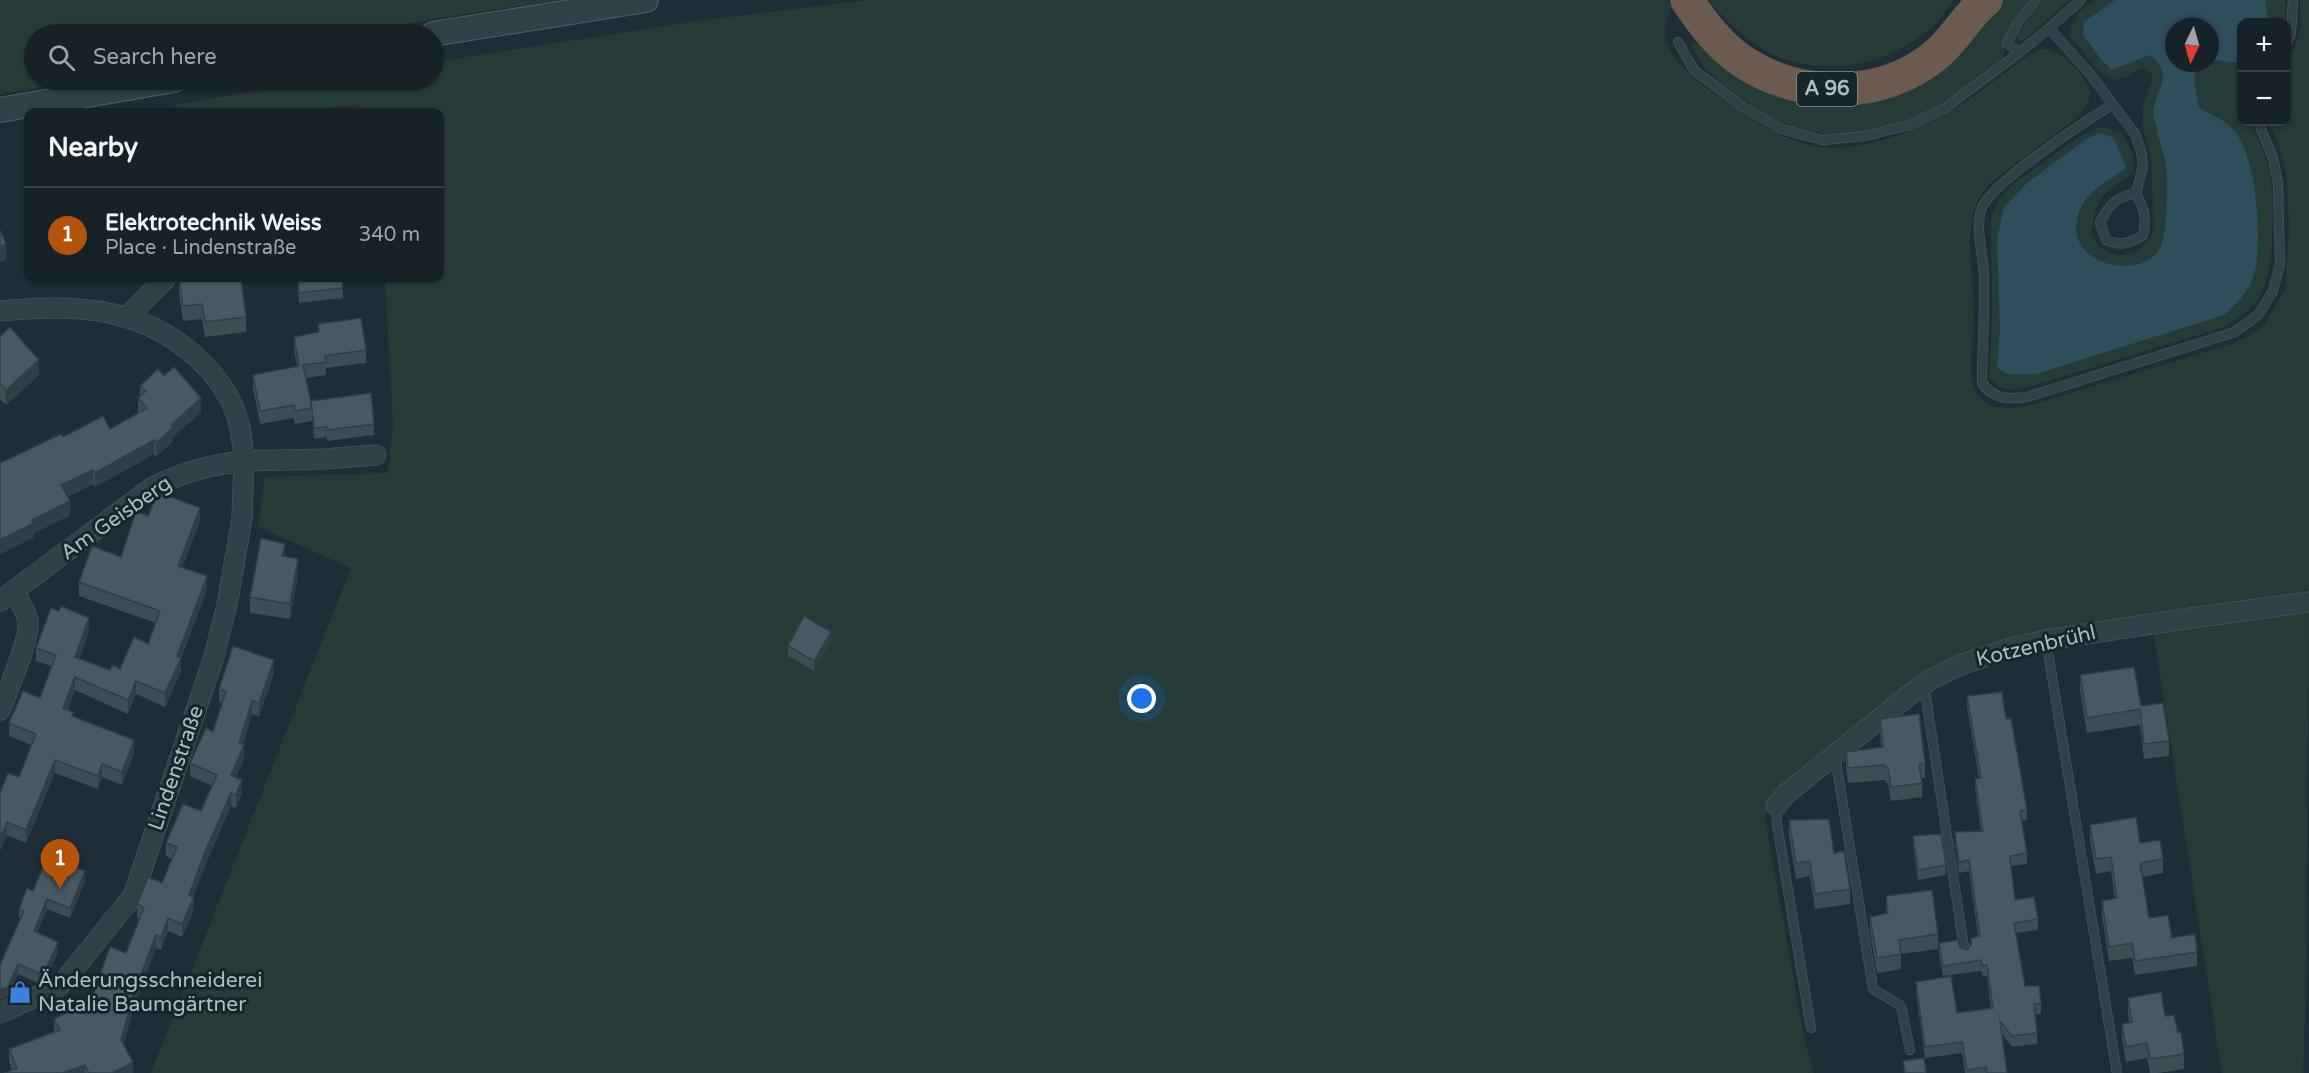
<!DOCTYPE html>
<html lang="en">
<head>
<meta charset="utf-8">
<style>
	:root { --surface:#172228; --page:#242f34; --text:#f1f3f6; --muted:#9ea4a8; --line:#363f45; --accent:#b45309 }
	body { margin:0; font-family:"Varela Round",sans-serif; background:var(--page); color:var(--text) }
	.controls { position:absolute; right:18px; top:18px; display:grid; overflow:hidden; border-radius:12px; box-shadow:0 2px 4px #0004 }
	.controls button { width:54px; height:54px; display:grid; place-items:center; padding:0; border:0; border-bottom:2px solid var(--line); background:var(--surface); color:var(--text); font:30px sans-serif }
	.compass { position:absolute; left:2165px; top:18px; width:54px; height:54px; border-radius:50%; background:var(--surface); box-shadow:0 2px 4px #0004; rotate:185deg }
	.you { position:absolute; left:1142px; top:699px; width:21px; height:21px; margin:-15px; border:4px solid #fff; border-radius:50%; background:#1a73e8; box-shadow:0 0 0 9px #1a73e833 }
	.badge { display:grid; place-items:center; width:39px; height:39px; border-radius:50%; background:var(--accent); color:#fff; font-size:20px; font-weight:700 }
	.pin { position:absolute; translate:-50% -50px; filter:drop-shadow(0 2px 3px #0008) }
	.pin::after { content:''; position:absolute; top:32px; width:21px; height:18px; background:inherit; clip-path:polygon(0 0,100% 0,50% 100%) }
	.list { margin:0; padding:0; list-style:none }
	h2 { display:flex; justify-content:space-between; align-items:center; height:78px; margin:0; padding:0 24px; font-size:26px }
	h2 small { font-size:20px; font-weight:400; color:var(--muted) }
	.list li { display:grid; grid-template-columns:39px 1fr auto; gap:18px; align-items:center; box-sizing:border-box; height:96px; padding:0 24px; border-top:2px solid var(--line) }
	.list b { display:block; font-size:22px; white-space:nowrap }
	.list p { margin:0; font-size:20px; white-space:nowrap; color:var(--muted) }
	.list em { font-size:20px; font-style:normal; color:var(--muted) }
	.icon { flex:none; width:33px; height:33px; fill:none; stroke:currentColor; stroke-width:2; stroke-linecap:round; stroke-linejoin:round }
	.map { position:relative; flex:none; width:2309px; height:1073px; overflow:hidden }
	.search { position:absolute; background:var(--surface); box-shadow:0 2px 4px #0004; left:24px; top:24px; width:420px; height:66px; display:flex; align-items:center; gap:15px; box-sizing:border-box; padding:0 21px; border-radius:33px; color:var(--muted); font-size:22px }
	.panel { position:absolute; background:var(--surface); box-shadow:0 2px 4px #0004; left:24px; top:108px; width:420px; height:174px; border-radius:12px }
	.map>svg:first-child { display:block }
	.green { fill:#243b37; fill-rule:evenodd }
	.water { fill:#304d5c }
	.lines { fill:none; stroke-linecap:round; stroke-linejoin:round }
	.service-casing { stroke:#505e65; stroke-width:10 }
	.minor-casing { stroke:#505e65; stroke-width:21 }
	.tertiary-casing { stroke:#505e65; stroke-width:26 }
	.motorway-casing { stroke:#3d4b51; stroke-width:34 }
	.service { stroke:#324047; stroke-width:9 }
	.minor { stroke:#324047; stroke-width:20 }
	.tertiary { stroke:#324047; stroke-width:24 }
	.motorway { stroke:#6d5a4f; stroke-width:33 }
	.wall { fill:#3d4d54 }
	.shaded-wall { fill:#323e45 }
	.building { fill:#475962; stroke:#323e45; stroke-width:1.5 }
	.labels { text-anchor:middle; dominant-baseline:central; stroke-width:6; stroke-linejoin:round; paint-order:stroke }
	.shield { fill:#18252b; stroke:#808e96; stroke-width:1.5 }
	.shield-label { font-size:20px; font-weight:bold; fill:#acbbc4 }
	.street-label { font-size:21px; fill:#acbbc4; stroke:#18252b }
	.poi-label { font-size:21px; fill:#acbbc4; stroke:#18252b; text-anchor:start }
</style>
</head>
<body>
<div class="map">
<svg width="2309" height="1073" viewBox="0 0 2309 1073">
	<rect width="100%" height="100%" fill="#1f2e36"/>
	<g class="green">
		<polygon points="0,0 561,0 477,12 343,34 34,34 34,80 88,80 0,94"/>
		<path d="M869,0H1667L1672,6C1668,16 1663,27 1665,37C1670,57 1688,74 1704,86C1738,110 1777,141 1820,147C1872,154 1943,120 1984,89C1995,81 2031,50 2044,49C2060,49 2090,78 2090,94C2090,103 2081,111 2077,118L1990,183C1982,193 1976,201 1973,214C1966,242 1974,286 1974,315C1974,336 1969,358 1972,379C1973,387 1976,394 1982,399C1996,413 2017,407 2034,404L2232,344L2252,334L2264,325L2285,290L2289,228L2287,178L2279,145L2268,122H2286L2287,62L2294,50L2301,27L2300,0H2309V594L1997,645L1790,782L1767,801L1765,819L1805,1043L1814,1073H151L351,568L258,527L265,477L388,473L393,424L385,278H440V112H361L360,104L282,112H197L173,105L327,80H434V62L704,20Z"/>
		<path d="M1709,0H1954C1947,8 1941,18 1934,25C1895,63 1835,76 1784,59C1754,49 1729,24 1709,0Z"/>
		<path d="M1998,0H2029L2010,26L2002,43L2005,50L2003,58C1983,73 1963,91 1941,104C1898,131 1835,143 1787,126C1772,120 1758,110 1744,100C1722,85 1699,68 1690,41L1851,103Z"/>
		<polygon points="2043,0 2069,0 2023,41 2018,40 2018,34"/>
		<path d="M2095,0H2285L2286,22H2242V122H2251C2255,137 2264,150 2268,165C2275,194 2275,262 2263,289C2256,307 2239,317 2224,327L2029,387L2009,390L1997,386L1989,377L1992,321L1991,218L1998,201L2013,184L2080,136L2097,128H2108L2122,133L2133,154L2134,172L2102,196L2095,212L2091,232C2093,236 2095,241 2098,245C2117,265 2149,252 2154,228L2151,158L2142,123L2143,104L2153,78L2150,72L2143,68L2126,77L2113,80L2102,74L2071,38V26L2081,10ZM2174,27H2210V63H2174Z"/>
		<polygon points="2309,610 2306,985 2303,1073 2222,1073 2153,629"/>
	</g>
	<path class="water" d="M2115,0H2266L2267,22H2242L2241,63L2210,60V27H2174V63H2197L2194,78L2199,108C2210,114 2225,120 2234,130C2257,158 2263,241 2254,275C2249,292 2236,304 2224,315L2036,374H2006L1997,367L2000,328L1997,240L2003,209L2027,183L2088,138L2101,133L2114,138L2126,167C2112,180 2091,188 2082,205C2052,265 2145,285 2161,246C2167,232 2169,176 2165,160C2162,148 2158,137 2156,125C2155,121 2153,116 2153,112C2156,88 2176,73 2149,55L2112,70L2102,61L2083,35L2084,22Z"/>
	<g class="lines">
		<g class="service-casing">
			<g id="service">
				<polyline points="2036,0 2017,24 2007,43 2019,53 2049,28"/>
				<path d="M2081,0L2049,28L2091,75L2135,134L2141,151L2143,166L2136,194C2144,208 2147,219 2143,235C2130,243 2121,247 2106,240L2100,223C2107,207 2117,195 2136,194"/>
				<polyline points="1678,42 1694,70 1743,107 1781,129 1822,140 1865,136 1910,125 1945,108 2019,53"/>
				<polyline points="2286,43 2291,34 2293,0"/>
				<path d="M2112,105C2086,121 1989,184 1981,210C1975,230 1984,257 1984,278C1985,313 1982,348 1982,383C1994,400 2008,399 2027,397L2235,332L2258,315L2273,291L2280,264L2278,184L2273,158L2258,122"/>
				<polyline points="2046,640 2117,1073"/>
				<polyline points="1924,684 1965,954"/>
				<polyline points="1835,756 1873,989 1901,1006 1910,1050"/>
				<polyline points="1776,806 1777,824 1811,1028"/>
			</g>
		</g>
		<g class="minor-casing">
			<g id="minor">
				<path d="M0,311C41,307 87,305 128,318C175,332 224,372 238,420C242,433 243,448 244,461C209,465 184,472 153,487L0,601"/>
				<polyline points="127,317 166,278"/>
				<path d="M0,710C8,690 30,641 28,621C26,610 19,601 14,592"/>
				<polyline points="1776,806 1786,794 1908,696 1930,680 1960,665 2011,648 2046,640 2184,619 2309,602"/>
				<polyline points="0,1013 60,986 133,896 213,660 227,605 242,518 244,461 324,459 376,455"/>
			</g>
		</g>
		<g class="tertiary-casing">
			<g id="tertiary">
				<polyline points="433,34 646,0"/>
				<polyline points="0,110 174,80"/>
			</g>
		</g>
		<g class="motorway-casing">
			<path id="motorway" d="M1687,0C1702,23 1721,48 1745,63C1803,100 1884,99 1937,54C1956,38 1967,15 1986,0"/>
		</g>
		<use href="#service" class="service"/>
		<use href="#minor" class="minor"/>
		<use href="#tertiary" class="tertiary"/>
		<use href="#motorway" class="motorway"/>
	</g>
	<g class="wall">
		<polygon points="28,224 28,243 27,240 27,225"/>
		<polygon points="297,278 342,278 343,298 299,303"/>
		<polygon points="179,279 246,317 246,332 205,337 202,319 183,321 179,294"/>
		<polygon points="318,324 366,350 366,363 326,368 326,375 306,378 311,405 374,424 374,435 327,441 327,437 314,439 312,415 312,421 295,424 294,418 260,424 253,388 253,375 297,366 294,350 294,337 318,333"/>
		<polygon points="0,337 39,375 6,405 0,399"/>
		<polygon points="140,386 201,412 173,437 173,441 156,457 154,454 95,487 93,484 67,497 70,515 34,533 34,537 0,554 63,437 110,429 138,413 138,398 140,396"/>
		<polygon points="148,516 200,521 182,568 207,589 181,659 181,671 165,707 136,694 128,714 75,690 68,710 73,716 134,753 122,785 102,777 98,789 55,773 26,843 7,835 0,851 0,793 19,777 31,745 9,736 9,723 40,698 51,666 36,661 36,648 89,632 79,659 110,670 120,669 148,644 156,623 79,596 79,582 121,557"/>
		<polygon points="285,557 298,574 290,619 250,613 250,597"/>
		<polygon points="831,642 814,671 788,656 788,646"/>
		<polygon points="274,673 259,716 252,714 243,745 244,758 236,777 242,793 236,808 231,806 205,866 193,897 194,910 182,937 168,931 161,950 156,948 134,1007 123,1045 133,1073 4,1073 12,1070 9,1062 9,1049 54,1032 54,1019 91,1000 126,953 140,919 137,918 137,904 162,883 172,859 166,856 166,843 201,811 212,786 190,776 190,763 213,732 222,703 219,702 219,689"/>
		<polygon points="2080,675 2141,706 2169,741 2169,756 2144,759 2140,725 2087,733 2080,691"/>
		<polygon points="1967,696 2006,719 2027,810 2027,820 2022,821 2027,853 2027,864 2011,866 2015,900 2038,919 2038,930 2016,933 2025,986 2041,1003 2041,1014 2035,1014 2037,1033 2037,1044 2012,1047 2002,1034 2007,1073 1965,1073 1962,1053 1925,1058 1916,992 1916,982 1957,1013 1991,1009 1987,976 1983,977 1981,971 1943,976 1939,954 1939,943 1967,950 1978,936 1969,871 1959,873 1955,843 1955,832 1981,831 1975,789 1975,779 1979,778 1967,707"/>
		<polygon points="1880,719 1925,763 1925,778 1922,778 1922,797 1891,801 1888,783 1886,783 1885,780 1848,783 1846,766 1846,752 1881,747 1880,734"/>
		<polygon points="1789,820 1834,853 1850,889 1850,904 1815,909 1810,876 1796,879 1789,835"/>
		<polygon points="2090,825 2140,843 2163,859 2163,873 2142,877 2149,918 2172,938 2197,952 2197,966 2135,975 2132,958 2109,961 2102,915 2102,901 2115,899 2111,871 2096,874 2090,840"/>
		<polygon points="1913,836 1946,865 1946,875 1918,880 1913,846"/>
		<polygon points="85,881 70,918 47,909 37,933 58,951 46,979 38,983 18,974 8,996 0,1000 0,965 20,919 19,918 19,909 33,891"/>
		<polygon points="1886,896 1938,934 1938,949 1901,954 1901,969 1877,973 1870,932 1870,917 1886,914"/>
		<polygon points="2128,998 2178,1033 2184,1054 2184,1069 2158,1073 2150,1073 2147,1058 2126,1062 2122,1039 2122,1024 2129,1023 2128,1013"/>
	</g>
	<g class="shaded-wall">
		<polygon points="6,244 6,260 0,262 0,247"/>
		<polygon points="45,278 56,278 45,282"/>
		<polygon points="39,360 39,375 6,405 6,390"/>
		<polygon points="201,398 201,412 173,437 173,441 156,457 156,443 171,425"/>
		<polygon points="154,440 154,454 95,487 95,473"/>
		<polygon points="93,470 93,484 61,499 61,485"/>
		<polygon points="70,501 70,515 34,533 34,537 0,554 0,540 32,520"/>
		<polygon points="200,508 200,521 178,579 178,566"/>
		<polygon points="285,544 285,559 282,556"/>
		<polygon points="298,559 298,574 290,619 290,604"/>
		<polygon points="207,576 207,589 181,659 181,671 165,707 165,693 177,656"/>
		<polygon points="89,618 89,632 75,670 75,657"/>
		<polygon points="831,632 831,642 814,671 814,661"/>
		<polygon points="274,660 274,673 259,716 259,703"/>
		<polygon points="75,677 75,690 63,722 63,708"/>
		<polygon points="136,681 136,694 128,714 128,700"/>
		<polygon points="252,701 252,714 240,754 244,745 244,758 231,788 231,775"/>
		<polygon points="134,740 134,753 122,785 122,772"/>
		<polygon points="55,760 55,773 26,843 26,830"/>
		<polygon points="102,764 102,777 98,789 98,776"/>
		<polygon points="242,780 242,793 236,808 236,795"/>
		<polygon points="231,793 231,806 205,866 190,906 194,897 194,910 182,937 182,924 189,895 205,852"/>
		<polygon points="7,822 7,835 0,851 0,838"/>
		<polygon points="85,871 85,881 70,918 70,908"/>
		<polygon points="47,899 47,909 34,941 34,931"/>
		<polygon points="168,918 168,931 161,950 161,937"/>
		<polygon points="156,935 156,948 134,1007 121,1054 121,1040 134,993"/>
		<polygon points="58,942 58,951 46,979 38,983 38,973"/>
		<polygon points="18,964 18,974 8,996 0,1000 0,990"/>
		<polygon points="133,1062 133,1073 113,1073"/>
		<polygon points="85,1065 85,1073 63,1073"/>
	</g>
	<g class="building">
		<polygon points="0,230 6,244 0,247"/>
		<polygon points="189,278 241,278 246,317 205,322 202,304 183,306 179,279"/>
		<polygon points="298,278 342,278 343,288 299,293"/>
		<polygon points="361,318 366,350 325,356 326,362 303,365 312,408 295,411 294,405 260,411 253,375 299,366 294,337 319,332 318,324"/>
		<polygon points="10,327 39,360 6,390 0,383 0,337"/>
		<polygon points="174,367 201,398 171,425 173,427 156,443 154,440 95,473 93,470 61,485 70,501 32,520 34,523 0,540 0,463 61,434 63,437 103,416 110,429 147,408 138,398 146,391 140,386 158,369 164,376"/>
		<polygon points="371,393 374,424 327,430 327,427 314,428 311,401"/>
		<polygon points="158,492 200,508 178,566 207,576 177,656 181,658 165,693 136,681 128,700 75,677 63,708 73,712 72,716 134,740 122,772 102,764 98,776 55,760 26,830 7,822 0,838 0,793 8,773 19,777 36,734 9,723 23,691 40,698 56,655 36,648 51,608 59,611 61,606 89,618 75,657 110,670 113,665 120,669 134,637 148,644 160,611 79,582 92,546 121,557 136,511 148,516"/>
		<polygon points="261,538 285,544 282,556 298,559 290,604 250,597"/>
		<polygon points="804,616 831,632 814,661 788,646"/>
		<polygon points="233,646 274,660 259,703 252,701 239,743 244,745 231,775 242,780 236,795 231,793 205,852 189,895 194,897 182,924 168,918 161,937 156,935 134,993 121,1040 133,1062 113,1073 89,1073 85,1065 63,1073 4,1073 17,1068 9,1049 60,1030 54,1019 91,1000 110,947 126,953 144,908 137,904 148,877 162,883 177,847 166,843 183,804 201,811 217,775 190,763 206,728 213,732 226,691 219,689"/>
		<polygon points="2134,667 2141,706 2163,703 2169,741 2144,744 2140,709 2087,718 2080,675"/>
		<polygon points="2002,692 2006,719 2011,718 2027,810 2020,811 2027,853 2010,856 2015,900 2034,897 2038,919 2014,923 2025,986 2039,986 2041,1003 2034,1004 2037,1033 2012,1036 2000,1021 2007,1073 1987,1073 1986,1067 1967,1070 1962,1042 1925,1047 1916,982 1951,976 1957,1013 1993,1008 1987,965 1983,966 1981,960 1943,966 1939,943 1958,940 1960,948 1967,950 1971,945 1971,938 1980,936 1969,860 1959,862 1955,832 1983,831 1975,779 1981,778 1967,696"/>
		<polygon points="1919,714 1925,763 1919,764 1922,783 1891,787 1888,768 1886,768 1885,765 1848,768 1846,752 1883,747 1880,719"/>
		<polygon points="2136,817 2140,843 2160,840 2163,859 2140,863 2149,918 2168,915 2172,938 2195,934 2197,952 2135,961 2132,943 2109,947 2102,901 2117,898 2111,857 2096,859 2090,825"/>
		<polygon points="1829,819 1834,853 1844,851 1850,889 1815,894 1810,861 1796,863 1789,820"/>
		<polygon points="1941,834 1946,865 1918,870 1913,836"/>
		<polygon points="48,856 85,871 70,908 47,899 34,931 58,942 46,969 38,973 18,964 8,987 0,990 0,965 24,911 19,909 27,888 33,891"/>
		<polygon points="1932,890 1938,934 1899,940 1901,954 1877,958 1870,917 1888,913 1886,896"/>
		<polygon points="2161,992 2165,1016 2174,1015 2178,1033 2181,1032 2184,1054 2150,1059 2147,1043 2126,1047 2122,1024 2132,1022 2128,998"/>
		<polygon points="1924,1058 1926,1073 1905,1073 1903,1061"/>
	</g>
	<defs>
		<g id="shop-bare" transform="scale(1.8)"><path d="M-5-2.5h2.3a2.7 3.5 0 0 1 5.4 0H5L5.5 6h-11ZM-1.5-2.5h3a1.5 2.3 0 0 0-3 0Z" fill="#3f7fe0" stroke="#18252b" stroke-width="2.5" paint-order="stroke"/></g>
	</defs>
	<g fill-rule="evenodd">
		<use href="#shop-bare" x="20" y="992"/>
	</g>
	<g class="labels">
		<rect class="shield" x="1797" y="72" width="60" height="34" rx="4.5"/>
		<g class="shield-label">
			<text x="1827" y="89">A 96</text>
		</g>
		<g class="street-label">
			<text transform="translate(116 518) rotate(-35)">Am Geisberg</text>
			<text transform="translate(2036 646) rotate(-13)">Kotzenbrühl</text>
			<text transform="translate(176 768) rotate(-71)">Lindenstraße</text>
		</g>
		<g class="poi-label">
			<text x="38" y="980">Änderungsschneiderei<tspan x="38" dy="24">Natalie Baumgärtner</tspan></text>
		</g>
	</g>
</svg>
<div class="controls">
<button>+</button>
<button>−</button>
</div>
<svg class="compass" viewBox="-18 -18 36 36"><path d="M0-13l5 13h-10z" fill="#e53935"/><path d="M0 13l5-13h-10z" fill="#9ea4a8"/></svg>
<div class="you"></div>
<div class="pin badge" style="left:60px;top:889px">1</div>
<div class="search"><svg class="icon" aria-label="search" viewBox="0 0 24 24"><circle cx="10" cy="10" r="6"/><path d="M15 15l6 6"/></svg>Search here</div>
<section class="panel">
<h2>Nearby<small></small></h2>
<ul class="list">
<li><span class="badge">1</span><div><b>Elektrotechnik Weiss</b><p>Place · Lindenstraße</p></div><em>340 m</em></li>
</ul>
</section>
</div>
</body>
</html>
